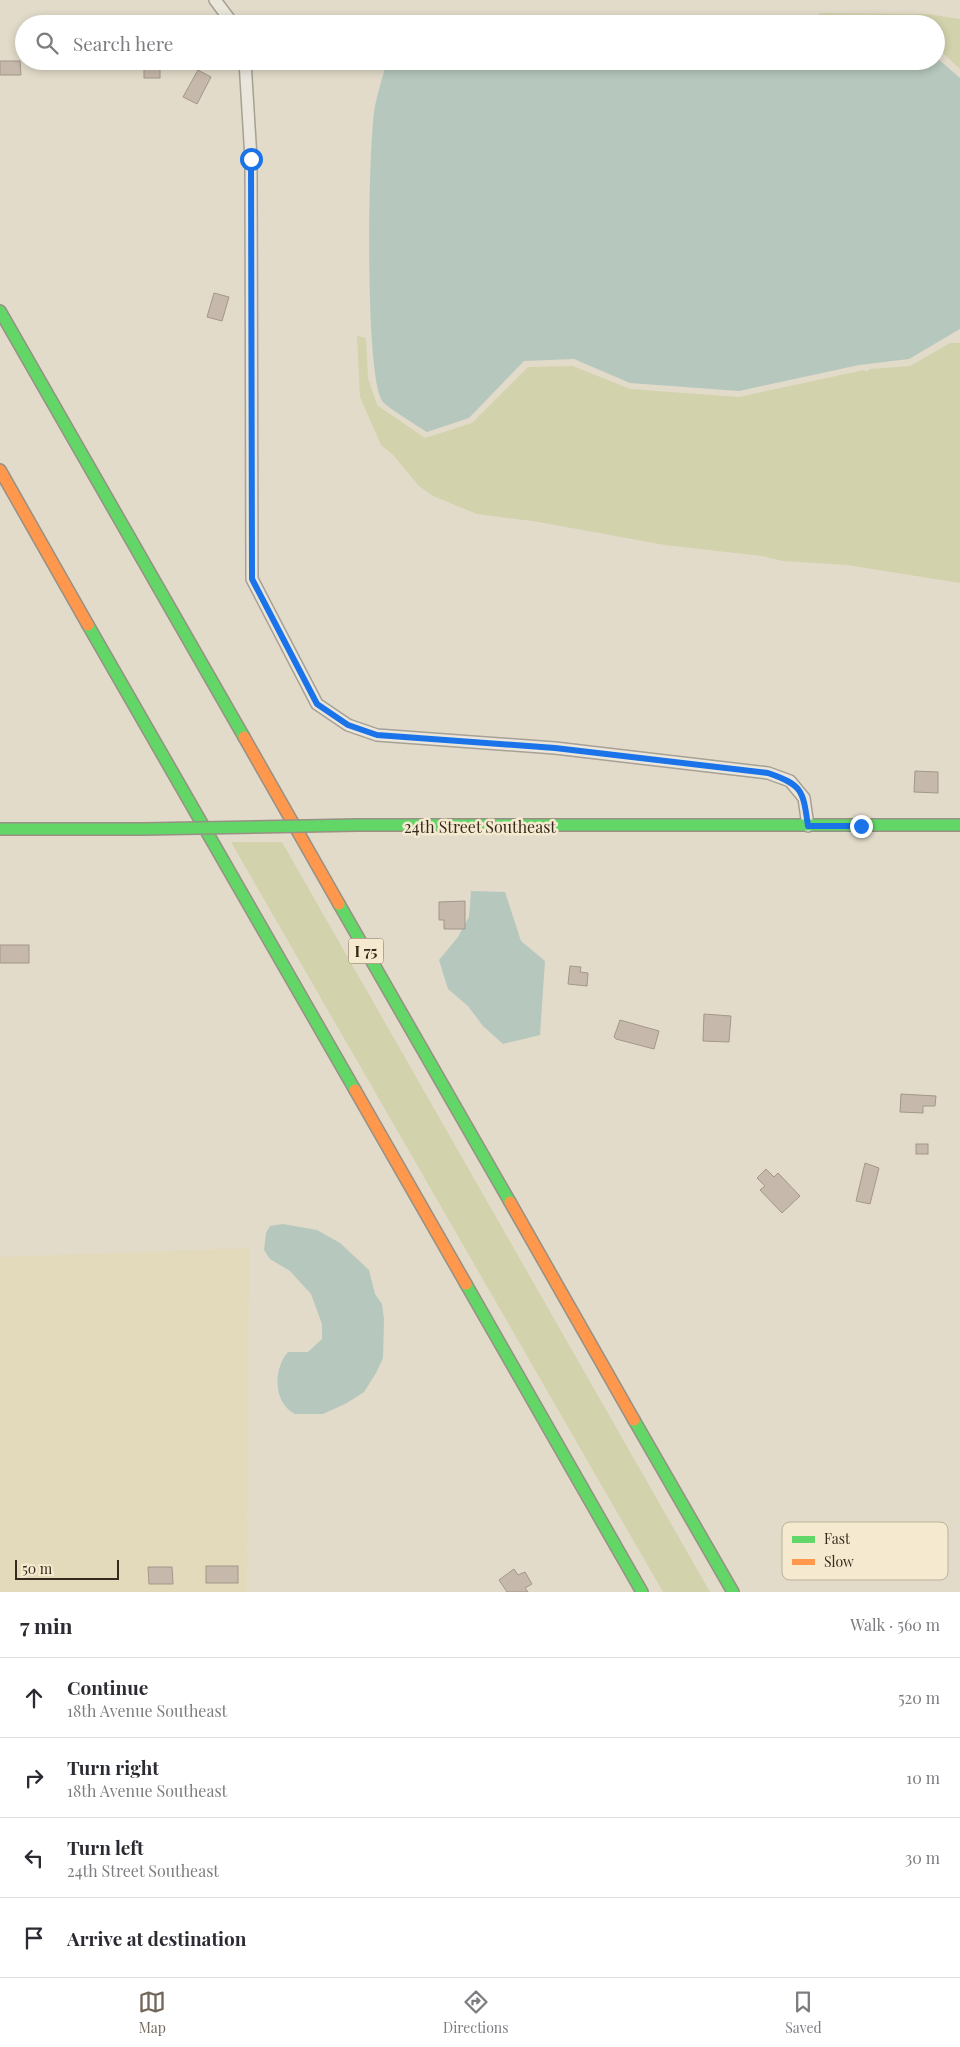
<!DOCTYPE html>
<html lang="en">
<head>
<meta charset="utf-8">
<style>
	:root { --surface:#fff; --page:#f7f7f7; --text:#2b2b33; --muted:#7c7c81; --line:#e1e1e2; --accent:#72675a }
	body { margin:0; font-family:"Playfair Display",serif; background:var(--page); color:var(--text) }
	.scale { position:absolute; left:15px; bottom:12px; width:104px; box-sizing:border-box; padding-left:5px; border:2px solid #36291d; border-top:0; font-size:14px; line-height:18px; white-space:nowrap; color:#36291d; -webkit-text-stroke:4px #f5ead0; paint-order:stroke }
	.stop { position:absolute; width:15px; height:15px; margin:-11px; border:4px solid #1a73e8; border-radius:50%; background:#fff }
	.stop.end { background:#1a73e8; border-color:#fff; box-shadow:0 1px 5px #0008 }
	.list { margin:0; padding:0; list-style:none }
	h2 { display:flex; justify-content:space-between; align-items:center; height:65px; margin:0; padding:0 20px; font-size:21px }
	h2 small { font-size:16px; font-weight:400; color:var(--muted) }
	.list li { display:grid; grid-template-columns:32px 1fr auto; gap:15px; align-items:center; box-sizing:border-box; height:80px; padding:0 20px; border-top:1px solid var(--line) }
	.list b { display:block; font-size:19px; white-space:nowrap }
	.list p { margin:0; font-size:16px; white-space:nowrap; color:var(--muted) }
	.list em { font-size:16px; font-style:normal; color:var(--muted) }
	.icon { flex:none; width:28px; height:28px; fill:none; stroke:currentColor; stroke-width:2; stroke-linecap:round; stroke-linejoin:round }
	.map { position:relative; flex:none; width:960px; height:1592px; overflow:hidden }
	.search { position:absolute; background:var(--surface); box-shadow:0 2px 8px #0003; left:15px; right:15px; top:15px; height:55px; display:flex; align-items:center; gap:12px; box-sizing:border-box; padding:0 18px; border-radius:28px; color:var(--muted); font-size:19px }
	.sheet { height:385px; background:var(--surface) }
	nav { display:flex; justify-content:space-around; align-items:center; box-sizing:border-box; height:70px; border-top:1px solid var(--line); background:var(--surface); font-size:14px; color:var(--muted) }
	nav a { display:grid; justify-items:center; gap:2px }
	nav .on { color:var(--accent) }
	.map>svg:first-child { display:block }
	.farmland { fill:#e3dabb }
	.green { fill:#d2d2ac }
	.water { fill:#b6c7bd }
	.building { fill:#c6b9ab; stroke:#a2978a }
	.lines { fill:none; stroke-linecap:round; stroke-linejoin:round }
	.street-casing { stroke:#a7a094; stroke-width:14 }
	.fast-casing { stroke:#979084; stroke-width:14 }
	.slow-casing { stroke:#979084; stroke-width:14 }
	.street { stroke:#eae6dc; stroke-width:11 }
	.fast { stroke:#63d668; stroke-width:11 }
	.slow { stroke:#ff974d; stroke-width:11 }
	.fast-bridge-casing { stroke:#979084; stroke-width:14; stroke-linecap:butt }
	.fast-bridge { stroke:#63d668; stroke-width:11 }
	.route { stroke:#1a73e8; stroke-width:6 }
	.labels { text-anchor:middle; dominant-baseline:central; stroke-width:5; stroke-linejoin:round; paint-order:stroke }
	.shield { fill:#f5ead0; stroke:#6f6353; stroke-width:1 }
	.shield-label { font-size:15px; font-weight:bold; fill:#36291d }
	.street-label { font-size:16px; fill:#36291d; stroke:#f5ead0 }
	.key { fill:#f5ead0; stroke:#bcb09a; stroke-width:1 }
	.key-label { font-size:14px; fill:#36291d }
</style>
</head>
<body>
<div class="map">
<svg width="960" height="1592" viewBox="0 0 960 1592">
	<rect width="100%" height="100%" fill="#e2dbca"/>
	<polygon class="farmland" points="249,1248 247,1592 0,1592 0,1257"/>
	<g class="green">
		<polygon points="819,13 927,14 960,19 960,69 943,53 936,50 936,24 819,22"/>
		<polygon points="357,336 366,338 368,378 377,405 425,438 472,423 528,367 573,366 630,389 739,397 864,370 866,372 870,369 910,366 950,343 960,343 960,583 847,565 783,561 762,556 665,545 533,521 477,514 433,496 419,486 393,455 381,445 360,397"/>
		<polygon points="231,842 282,842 710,1592 663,1592"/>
	</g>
	<g class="water">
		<polygon points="514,21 637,24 466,24"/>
		<path d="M936,57L960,78V329L909,359L859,365L739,391L630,383L574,359L524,361L469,418L427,432C418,426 388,408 383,402C364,378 368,143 375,106C378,91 383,76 387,61H936Z"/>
		<polygon points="471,891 505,892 521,941 545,961 540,1035 503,1044 483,1026 468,1006 448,989 439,960 458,937 469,917"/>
		<path d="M283,1224L317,1230L340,1243L369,1270L375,1294L382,1304L384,1319L383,1358L376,1373L364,1392L347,1403L323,1414H295C273,1403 273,1369 288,1352H308L322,1339V1324L311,1294L290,1271L270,1259L264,1250L266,1233L270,1226Z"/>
	</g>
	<g class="building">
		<polygon points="0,61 20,61 21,75 0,75"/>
		<rect x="144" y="61" width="16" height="17"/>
		<polygon points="198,70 211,77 197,104 183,97"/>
		<polygon points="214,293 229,297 222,321 207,317"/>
		<polygon points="915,771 938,772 938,793 914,792"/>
		<polygon points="465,901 465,929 444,929 444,920 439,920 439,902"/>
		<rect x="0" y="945" width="29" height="18"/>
		<polygon points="570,966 581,967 580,972 588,973 587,986 568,984"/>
		<polygon points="704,1014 731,1016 729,1042 703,1041"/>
		<polygon points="620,1020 659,1031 654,1049 616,1039 614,1037"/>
		<polygon points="901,1094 936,1096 935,1106 923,1106 923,1113 900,1112"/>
		<rect x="916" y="1144" width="12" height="10"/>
		<polygon points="865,1163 879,1168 870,1204 856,1201"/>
		<polygon points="766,1169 774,1177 778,1173 800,1196 782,1213 760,1190 765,1186 757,1178"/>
		<rect x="206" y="1566" width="32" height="17"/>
		<polygon points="148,1567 172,1567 173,1584 149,1584"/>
		<polygon points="514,1569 518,1575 525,1572 532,1584 525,1588 528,1592 507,1592 499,1580"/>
	</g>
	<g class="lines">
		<g class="street-casing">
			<g id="street">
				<polyline points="215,0 233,24"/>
				<polyline points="245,61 251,159 252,579 317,704 348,725 377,735 555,748 768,773 790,781 804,798 808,826"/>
			</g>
		</g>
		<g class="fast-casing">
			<g id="fast">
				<polyline points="0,311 244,737"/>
				<polyline points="88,625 355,1090"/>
				<polyline points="357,825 960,825"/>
				<polyline points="0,829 143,829"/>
				<polyline points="339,904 510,1202"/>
				<polyline points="466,1284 642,1592"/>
				<polyline points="634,1420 733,1592"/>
			</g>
		</g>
		<g class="slow-casing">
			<g id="slow">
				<polyline points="0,470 88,625"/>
				<polyline points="244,737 339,904"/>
				<polyline points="355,1090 466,1284"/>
				<polyline points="510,1202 634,1420"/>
			</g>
		</g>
		<use href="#street" class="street"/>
		<use href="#fast" class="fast"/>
		<use href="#slow" class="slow"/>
		<g class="fast-bridge-casing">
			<polyline id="fast-bridge" points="143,829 357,825"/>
		</g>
		<use href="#fast-bridge" class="fast-bridge"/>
	</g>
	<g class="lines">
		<path class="route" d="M251,159L252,579L317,704L348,725L377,735L555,748L768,773C803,785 803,791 808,826H861"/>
	</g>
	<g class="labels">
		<rect class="shield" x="348.5" y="938.5" width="35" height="25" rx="4"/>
		<g class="shield-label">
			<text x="366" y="951">I 75</text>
		</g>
		<g class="street-label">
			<text x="480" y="826">24th Street Southeast</text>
		</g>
	</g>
	<rect x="782" y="1522" width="166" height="58" rx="8" class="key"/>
	<rect x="792" y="1536" width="23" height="7" fill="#63d668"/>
	<rect x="792" y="1559" width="23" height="6" fill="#ff974d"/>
	<g class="key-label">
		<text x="824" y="1544">Fast</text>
		<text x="824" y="1567">Slow</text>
	</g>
</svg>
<div class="scale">50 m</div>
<div class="stop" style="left:251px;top:159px"></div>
<div class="stop end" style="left:861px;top:826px"></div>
<div class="search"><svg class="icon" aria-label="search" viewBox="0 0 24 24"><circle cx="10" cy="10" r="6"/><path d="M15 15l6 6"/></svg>Search here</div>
</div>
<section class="sheet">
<h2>7 min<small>Walk · 560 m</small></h2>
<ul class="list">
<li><svg class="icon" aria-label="ahead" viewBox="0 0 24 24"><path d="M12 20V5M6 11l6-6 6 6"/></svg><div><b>Continue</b><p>18th Avenue Southeast</p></div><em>520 m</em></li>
<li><svg class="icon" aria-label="right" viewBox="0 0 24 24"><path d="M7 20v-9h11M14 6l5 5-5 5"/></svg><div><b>Turn right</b><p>18th Avenue Southeast</p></div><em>10 m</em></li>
<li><svg class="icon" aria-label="left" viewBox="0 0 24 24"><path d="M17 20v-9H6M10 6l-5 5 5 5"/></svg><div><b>Turn left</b><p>24th Street Southeast</p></div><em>30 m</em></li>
<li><svg class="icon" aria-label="arrive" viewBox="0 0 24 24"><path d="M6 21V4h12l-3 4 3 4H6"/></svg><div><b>Arrive at destination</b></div></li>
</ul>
</section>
<nav>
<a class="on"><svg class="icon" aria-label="map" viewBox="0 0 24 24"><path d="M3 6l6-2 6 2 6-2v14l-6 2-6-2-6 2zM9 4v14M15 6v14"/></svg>Map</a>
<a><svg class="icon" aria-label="directions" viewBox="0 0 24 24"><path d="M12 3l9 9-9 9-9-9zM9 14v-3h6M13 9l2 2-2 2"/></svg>Directions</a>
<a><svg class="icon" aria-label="saved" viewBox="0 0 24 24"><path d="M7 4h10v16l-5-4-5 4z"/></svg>Saved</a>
</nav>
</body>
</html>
